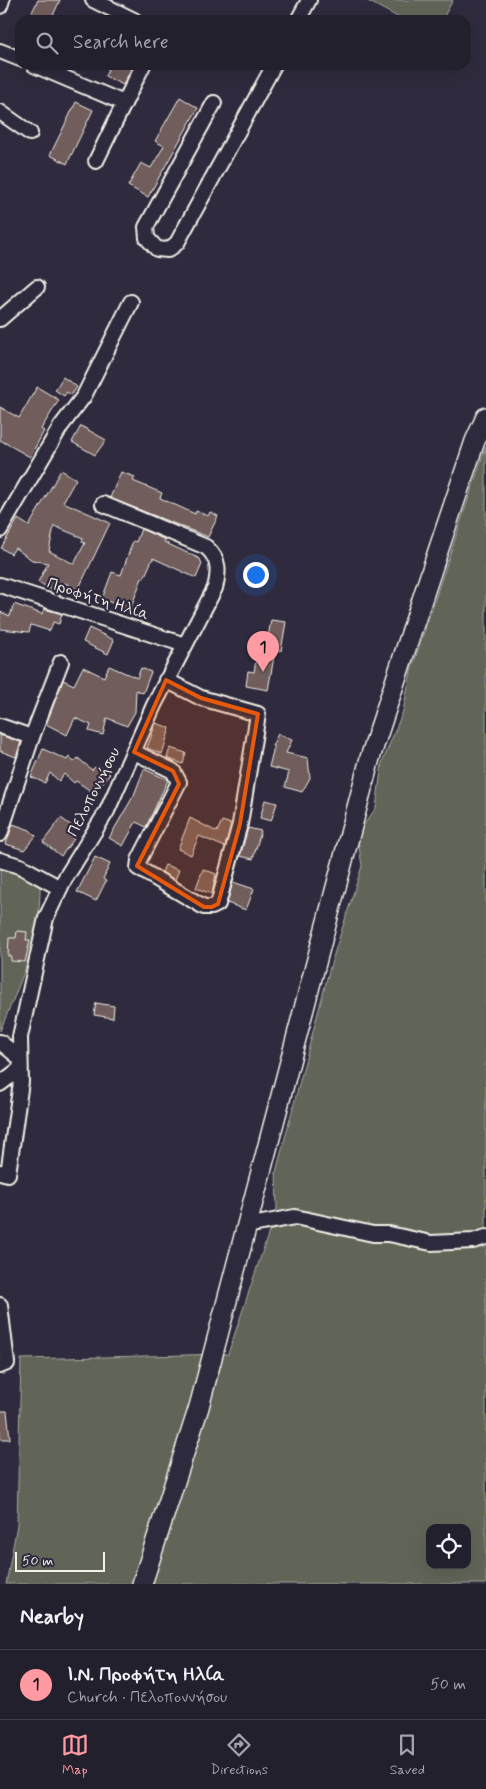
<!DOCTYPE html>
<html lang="en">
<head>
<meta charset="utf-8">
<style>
	:root { --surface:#23202e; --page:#2b2836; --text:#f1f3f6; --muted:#a3a3aa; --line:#403e4a; --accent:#ff9aa2 }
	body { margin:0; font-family:Mynerve,sans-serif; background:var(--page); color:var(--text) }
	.controls { position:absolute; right:15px; bottom:15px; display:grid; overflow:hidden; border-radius:10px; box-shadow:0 5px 20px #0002 }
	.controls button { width:45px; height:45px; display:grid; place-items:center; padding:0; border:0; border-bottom:1px solid var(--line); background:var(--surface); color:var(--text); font:25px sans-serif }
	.scale { position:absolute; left:15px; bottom:12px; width:90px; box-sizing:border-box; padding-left:5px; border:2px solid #f4f1e8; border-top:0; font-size:14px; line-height:18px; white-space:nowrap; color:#f4f1e8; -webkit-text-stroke:4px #2f2a3d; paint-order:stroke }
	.you { position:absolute; left:255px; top:574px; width:18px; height:18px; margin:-12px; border:4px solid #fff; border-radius:50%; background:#1a73e8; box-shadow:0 0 0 8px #1a73e833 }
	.badge { display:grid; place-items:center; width:32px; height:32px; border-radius:50%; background:var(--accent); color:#111; font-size:16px; font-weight:700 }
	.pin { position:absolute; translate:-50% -41px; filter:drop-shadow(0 1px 2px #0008) }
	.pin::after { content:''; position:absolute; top:26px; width:18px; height:15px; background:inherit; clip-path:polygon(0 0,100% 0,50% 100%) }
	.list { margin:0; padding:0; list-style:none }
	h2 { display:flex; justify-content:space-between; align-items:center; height:65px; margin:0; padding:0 20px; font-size:21px }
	h2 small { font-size:16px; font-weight:400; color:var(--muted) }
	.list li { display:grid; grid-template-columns:32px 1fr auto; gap:15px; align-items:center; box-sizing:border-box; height:70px; padding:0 20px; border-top:1px solid var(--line) }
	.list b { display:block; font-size:19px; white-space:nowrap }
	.list p { margin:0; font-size:16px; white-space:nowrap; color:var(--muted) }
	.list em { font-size:16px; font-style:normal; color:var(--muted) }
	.icon { flex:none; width:28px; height:28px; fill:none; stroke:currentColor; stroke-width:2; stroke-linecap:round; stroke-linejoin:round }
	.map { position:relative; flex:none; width:486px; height:1584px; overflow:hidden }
	.search { position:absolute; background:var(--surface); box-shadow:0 5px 20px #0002; left:15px; right:15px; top:15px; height:55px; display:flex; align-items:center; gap:12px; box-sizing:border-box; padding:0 18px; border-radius:15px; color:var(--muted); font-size:19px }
	.sheet { height:135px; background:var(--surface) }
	nav { display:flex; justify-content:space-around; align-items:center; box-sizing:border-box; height:70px; border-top:1px solid var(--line); background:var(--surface); font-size:14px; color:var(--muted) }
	nav a { display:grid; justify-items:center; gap:2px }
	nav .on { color:var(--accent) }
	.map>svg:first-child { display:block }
	.green { fill:#606558; stroke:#aaaba0; fill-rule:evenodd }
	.building { fill:#6f5d5c; stroke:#f4f1e8; fill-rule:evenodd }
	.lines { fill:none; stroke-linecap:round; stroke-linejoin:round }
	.street-casing { stroke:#f4f1e8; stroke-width:18 }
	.secondary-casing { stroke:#f4f1e8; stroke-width:22 }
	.street { stroke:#2f2a3d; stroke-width:14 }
	.secondary { stroke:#2f2a3d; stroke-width:19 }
	.marked { fill:#e8590c; fill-opacity:0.2; stroke:#e8590c; stroke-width:4; stroke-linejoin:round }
	.labels { text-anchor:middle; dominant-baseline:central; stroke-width:4.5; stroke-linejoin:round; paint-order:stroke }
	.street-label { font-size:16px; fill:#f4f1e8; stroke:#2f2a3d }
</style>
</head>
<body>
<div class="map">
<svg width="486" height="1584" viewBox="0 0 486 1584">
	<rect width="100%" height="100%" fill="#2f2a3d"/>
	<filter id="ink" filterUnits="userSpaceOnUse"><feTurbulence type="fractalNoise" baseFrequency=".02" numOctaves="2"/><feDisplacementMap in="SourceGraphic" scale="10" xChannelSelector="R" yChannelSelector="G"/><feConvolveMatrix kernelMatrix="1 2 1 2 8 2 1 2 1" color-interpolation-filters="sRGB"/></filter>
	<g filter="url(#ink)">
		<g class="green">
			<polygon points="366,0 453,0 442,20 403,20"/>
			<path d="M486,446V1584H6L17,1525L21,1359L228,1354L277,1208L276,1172L330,967L362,866L357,834L376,808L382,763L403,711L411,671ZM430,1528H467V1565H430Z"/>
			<path d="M0,868L40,884C41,939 21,981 0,1031Z"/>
		</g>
		<g class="building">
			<polygon points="38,0 60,0 51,20 28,20"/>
			<polygon points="110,65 133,65 123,85 105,76"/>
			<polygon points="180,97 198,108 148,197 128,186 141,163 151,168 164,146 155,141"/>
			<polygon points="76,102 93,110 67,164 50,155"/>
			<polygon points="63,377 77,387 71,395 67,392 64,396 55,390"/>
			<polygon points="37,387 59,400 41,429 44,431 30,457 0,440 0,407 19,418"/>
			<polygon points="81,426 106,440 95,455 72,442"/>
			<path d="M61,470L76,479L63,502L110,523L78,590L65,583L59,594L38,582L48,563L32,560L15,548L11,554L1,548L18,519L29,526ZM54,526L83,538L82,542L85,543L74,564L49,551Z"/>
			<polygon points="121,472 135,477 133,481 162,493 160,498 195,514 196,511 208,516 210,512 218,516 208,537 110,498"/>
			<polygon points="141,529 165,540 164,542 200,559 202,564 196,578 153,558 144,578 142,578 130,610 102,599 112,572 121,575 133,541 136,542"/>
			<polygon points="14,604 42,614 44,609 62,614 59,624 53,622 50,631 31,625 29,632 0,629 0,612 10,616"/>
			<polygon points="271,620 286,622 281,651 266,649"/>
			<polygon points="89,628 114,640 108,654 83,642"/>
			<polygon points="257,654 274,657 268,690 246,686 248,671 254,672"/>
			<polygon points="109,666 137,678 141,668 151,672 143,693 136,690 135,712 127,726 107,718 103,735 89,731 91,725 75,718 67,735 46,724 63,680 74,685 83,667 104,677"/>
			<polygon points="156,723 170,728 162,754 147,748"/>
			<polygon points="278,734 292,740 286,753 308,758 310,778 302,792 285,787 289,772 269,767 274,747 272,746"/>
			<polygon points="0,735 21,742 16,757 0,751"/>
			<polygon points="170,748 186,753 183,764 167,758"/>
			<polygon points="43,749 67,760 69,757 74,762 78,758 92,770 95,767 97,768 99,766 110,774 94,793 76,781 74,783 64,774 59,781 50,773 45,783 31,777"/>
			<polygon points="144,769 168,780 146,827 136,822 123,846 109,838 134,795"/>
			<polygon points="265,800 277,803 271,821 260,818"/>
			<polygon points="61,818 73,827 67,834 74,839 61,856 43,842"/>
			<polygon points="190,818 217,832 222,821 231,824 225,847 199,836 191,855 178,849"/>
			<polygon points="13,824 30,830 36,836 24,850 6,844"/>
			<polygon points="248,828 261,831 253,859 240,856"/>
			<polygon points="95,857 110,864 103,879 106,881 96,901 77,892"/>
			<polygon points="165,865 179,870 175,880 162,872"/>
			<polygon points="203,869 216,874 212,894 196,888"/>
			<polygon points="233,882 254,889 246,910 227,903"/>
			<polygon points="17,931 27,932 26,940 30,940 25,962 11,961 11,956 8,956 9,938 16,938"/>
			<polygon points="96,1003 114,1006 113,1018 94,1015"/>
			<polygon points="0,1411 7,1411 10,1439 0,1439"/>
		</g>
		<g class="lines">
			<g class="street-casing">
				<g id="street">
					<polyline points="93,0 134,20"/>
					<polyline points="0,6 2,0"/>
					<polyline points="298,20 309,0"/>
					<polyline points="0,51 20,59"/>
					<polyline points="34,65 124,103"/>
					<polyline points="214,103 146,227 147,238 157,249 168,250 177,243 274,65"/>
					<polyline points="0,112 30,133"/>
					<polyline points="96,161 143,65"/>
					<polyline points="0,319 37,287"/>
					<polyline points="0,530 61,426 84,396 131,302"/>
					<polyline points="0,585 185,645"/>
					<polyline points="0,726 32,737"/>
					<polyline points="134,752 173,771 179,782 139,860 138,868 204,907 212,907 218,904 240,824 258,714 201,698 166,680"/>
					<polyline points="0,834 32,737 61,662"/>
					<polyline points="0,860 20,866 60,888"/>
					<polyline points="0,1042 20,1058"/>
					<polyline points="0,1084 20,1069"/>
					<path d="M0,1172L8,1174L21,1082L20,1037L46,918L63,882L107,811L154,705L215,588C219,572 220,559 206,547L103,504"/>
					<polyline points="246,1226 295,1217 373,1234 389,1234 431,1243 473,1241 486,1237"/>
					<polyline points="0,1305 7,1363 0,1366"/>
				</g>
			</g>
			<g class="secondary-casing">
				<polyline id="secondary" points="142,1584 199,1407 370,758 437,554 475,441 486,417"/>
			</g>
			<use href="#street" class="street"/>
			<use href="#secondary" class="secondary"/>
		</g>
	</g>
	<path class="marked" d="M166,680L201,698L258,714L240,824L218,904L212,907H204L137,866L179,784L173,771L134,752Z"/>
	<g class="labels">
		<g class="street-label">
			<text transform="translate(98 599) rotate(18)">Προφήτη Ηλία</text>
			<text transform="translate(94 792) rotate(-63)">Πελοποννήσου</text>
		</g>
	</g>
</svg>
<div class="controls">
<button><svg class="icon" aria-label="locate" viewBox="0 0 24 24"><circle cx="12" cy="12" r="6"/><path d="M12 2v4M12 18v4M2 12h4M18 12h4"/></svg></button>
</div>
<div class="scale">50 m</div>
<div class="you"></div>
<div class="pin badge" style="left:263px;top:672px">1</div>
<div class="search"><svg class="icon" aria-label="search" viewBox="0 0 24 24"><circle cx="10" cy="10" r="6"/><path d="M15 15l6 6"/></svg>Search here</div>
</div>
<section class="sheet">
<h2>Nearby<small></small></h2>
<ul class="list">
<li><span class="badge">1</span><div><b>Ι.Ν. Προφήτη Ηλία</b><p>Church · Πελοποννήσου</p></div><em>50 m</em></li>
</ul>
</section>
<nav>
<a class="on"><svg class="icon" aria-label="map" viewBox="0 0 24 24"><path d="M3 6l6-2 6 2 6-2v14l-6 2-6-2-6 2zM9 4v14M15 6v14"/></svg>Map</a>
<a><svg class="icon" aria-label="directions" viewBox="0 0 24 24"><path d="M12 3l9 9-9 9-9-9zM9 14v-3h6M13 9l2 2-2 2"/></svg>Directions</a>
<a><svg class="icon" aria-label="saved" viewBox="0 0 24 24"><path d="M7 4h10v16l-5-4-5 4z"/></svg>Saved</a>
</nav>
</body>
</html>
